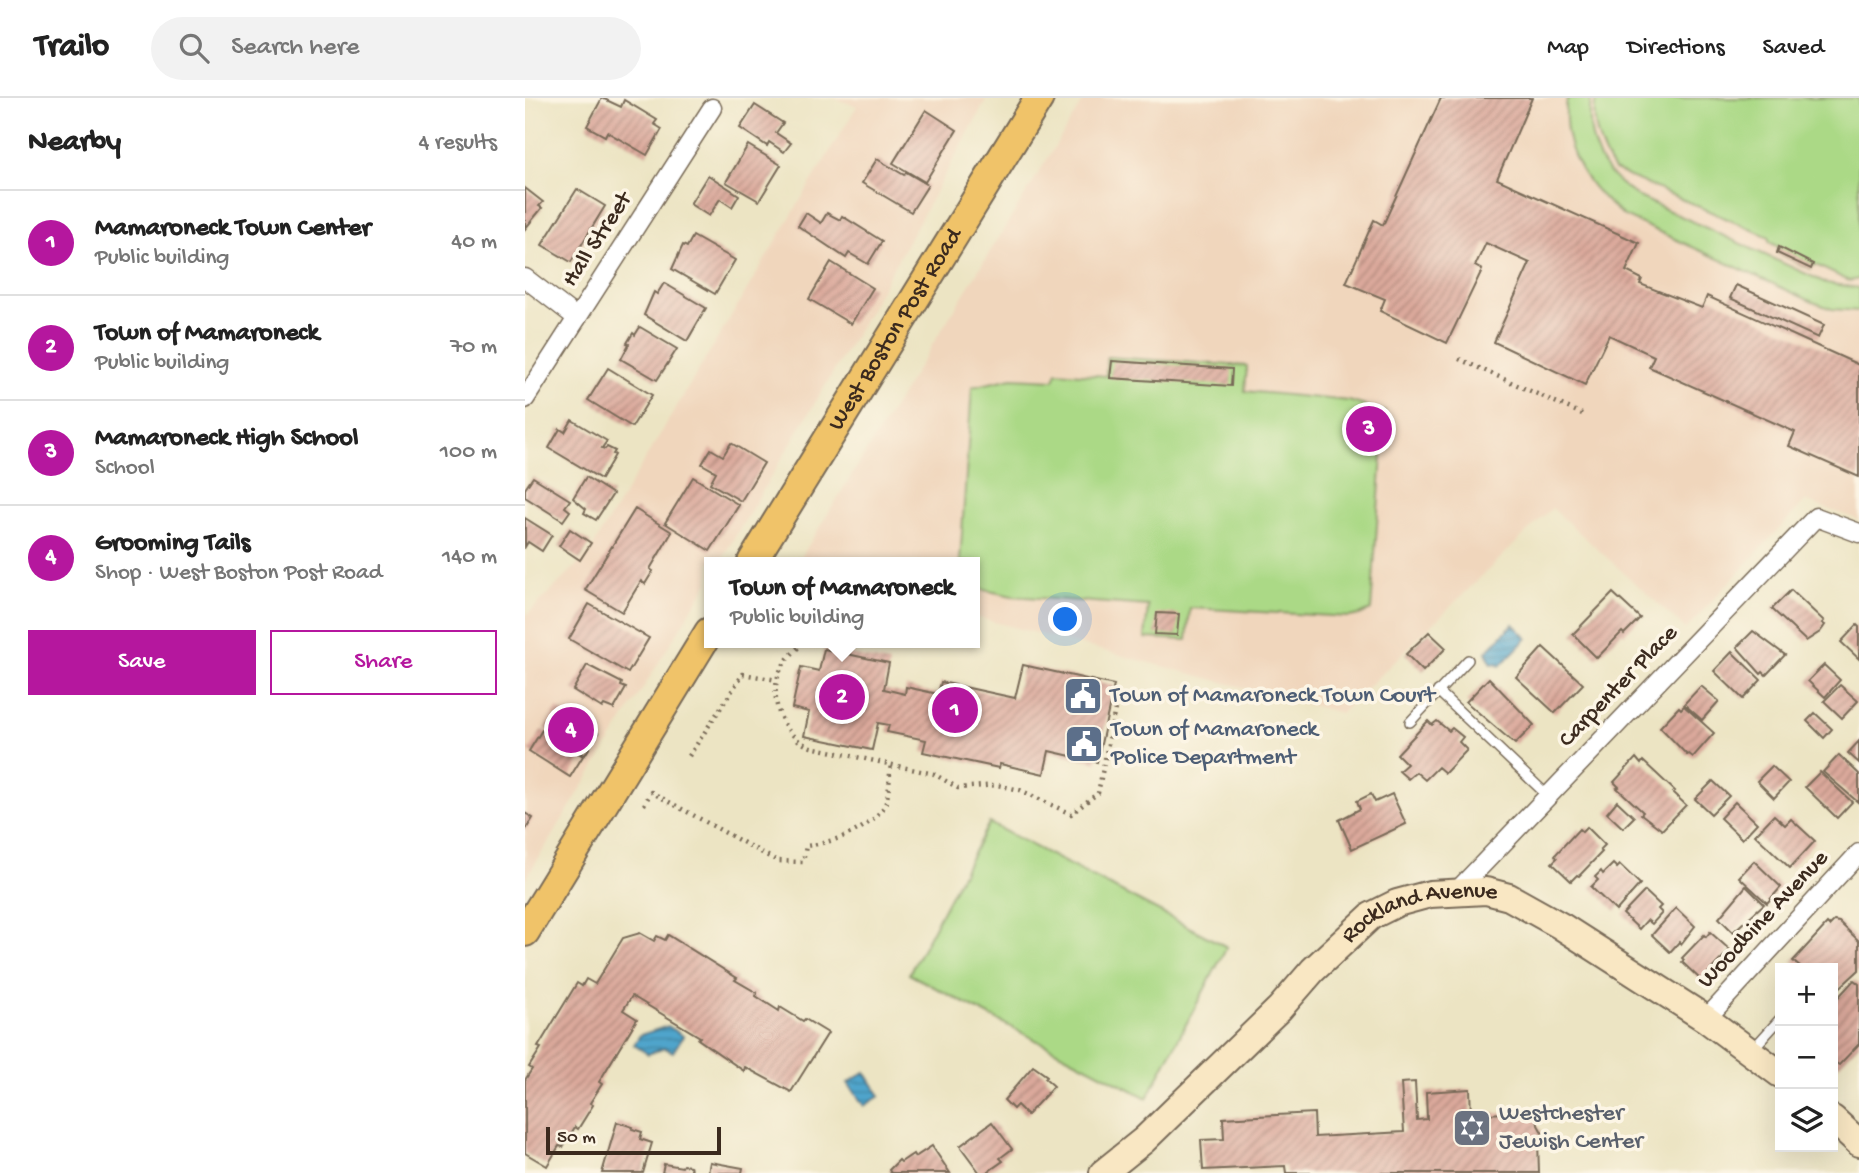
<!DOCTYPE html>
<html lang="en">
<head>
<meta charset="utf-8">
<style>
	:root { --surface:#fff; --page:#f2f2f2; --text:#222; --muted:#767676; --line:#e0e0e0; --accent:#b5179e }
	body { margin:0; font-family:"Gochi Hand",sans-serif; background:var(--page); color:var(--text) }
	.controls { position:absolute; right:21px; bottom:21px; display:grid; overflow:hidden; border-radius:0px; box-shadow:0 7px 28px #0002 }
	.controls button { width:63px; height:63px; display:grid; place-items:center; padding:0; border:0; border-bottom:2px solid var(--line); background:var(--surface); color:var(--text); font:35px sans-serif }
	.scale { position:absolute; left:21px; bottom:18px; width:175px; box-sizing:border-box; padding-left:7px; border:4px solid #3b2a1e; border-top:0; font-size:19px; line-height:24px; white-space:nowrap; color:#3b2a1e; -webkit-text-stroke:5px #fcf5e5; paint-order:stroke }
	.you { position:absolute; left:541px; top:522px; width:24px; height:24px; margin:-18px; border:5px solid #fff; border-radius:50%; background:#1a73e8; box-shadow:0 0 0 10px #1a73e833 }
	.badge { display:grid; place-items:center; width:46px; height:46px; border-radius:50%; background:var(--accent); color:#fff; font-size:23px; font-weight:700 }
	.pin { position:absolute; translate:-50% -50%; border:4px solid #fff; box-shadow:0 2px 7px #0006 }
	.popup { position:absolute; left:179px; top:459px; width:276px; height:91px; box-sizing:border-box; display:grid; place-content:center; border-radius:0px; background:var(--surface); filter:drop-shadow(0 2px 5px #0005); font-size:23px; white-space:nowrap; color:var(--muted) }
	.popup b { font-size:26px; color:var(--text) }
	.popup::after { content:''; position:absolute; left:50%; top:100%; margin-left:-14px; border:14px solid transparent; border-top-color:var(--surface) }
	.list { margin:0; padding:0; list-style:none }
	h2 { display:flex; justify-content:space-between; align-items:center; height:91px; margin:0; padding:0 28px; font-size:30px }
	h2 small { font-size:23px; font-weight:400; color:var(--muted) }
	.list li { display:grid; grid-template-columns:46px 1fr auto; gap:21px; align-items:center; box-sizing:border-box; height:105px; padding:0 28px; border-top:2px solid var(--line) }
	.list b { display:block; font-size:26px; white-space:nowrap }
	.list p { margin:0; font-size:23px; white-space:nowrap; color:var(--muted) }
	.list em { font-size:23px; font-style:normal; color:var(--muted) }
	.actions { display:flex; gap:14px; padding:21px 28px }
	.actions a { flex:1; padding:16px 0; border:2px solid var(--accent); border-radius:0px; text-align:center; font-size:24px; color:var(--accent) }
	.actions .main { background:var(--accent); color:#fff }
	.icon { flex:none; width:38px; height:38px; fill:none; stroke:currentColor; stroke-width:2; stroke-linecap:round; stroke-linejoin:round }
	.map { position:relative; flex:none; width:1334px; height:1075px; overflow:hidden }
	header { display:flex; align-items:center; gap:42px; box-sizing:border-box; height:98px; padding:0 35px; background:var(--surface); border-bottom:2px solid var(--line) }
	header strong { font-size:33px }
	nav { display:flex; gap:38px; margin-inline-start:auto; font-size:24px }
	.search { width:490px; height:63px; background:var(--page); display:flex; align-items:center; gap:18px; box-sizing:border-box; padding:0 24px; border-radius:38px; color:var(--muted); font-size:26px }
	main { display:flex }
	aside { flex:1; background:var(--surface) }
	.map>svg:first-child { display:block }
	.built { fill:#f0d6bc }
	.pitch { fill:#abd986; stroke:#738252; stroke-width:2 }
	.water { fill:url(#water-rules); stroke:#456875; stroke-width:2 }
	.building { fill:url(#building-hatch) }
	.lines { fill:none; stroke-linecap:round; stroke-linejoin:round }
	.lane-casing { stroke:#796b58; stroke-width:12 }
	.street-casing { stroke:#796b58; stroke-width:21 }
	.secondary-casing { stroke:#796b58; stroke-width:30 }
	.primary-casing { stroke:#796b58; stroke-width:32 }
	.path { stroke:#796b58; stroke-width:4.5; stroke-dasharray:2 5; stroke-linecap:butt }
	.lane { stroke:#fff; stroke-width:9 }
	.street { stroke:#fff; stroke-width:18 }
	.secondary { stroke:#f9e7c3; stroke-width:26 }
	.primary { stroke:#f0c369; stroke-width:28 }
	.labels { text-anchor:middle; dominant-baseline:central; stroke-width:7; stroke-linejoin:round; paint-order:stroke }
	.street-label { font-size:24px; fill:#3b2a1e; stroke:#fcf5e5 }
	.service-label { font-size:24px; fill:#4e5e75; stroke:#fcf5e5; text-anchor:start }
	.worship-label { font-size:24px; fill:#5b616d; stroke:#fcf5e5; text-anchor:start }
</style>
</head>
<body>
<header>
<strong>Trailo</strong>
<div class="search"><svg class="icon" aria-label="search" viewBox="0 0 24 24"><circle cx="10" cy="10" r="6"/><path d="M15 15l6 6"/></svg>Search here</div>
<nav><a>Map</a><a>Directions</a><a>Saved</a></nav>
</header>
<main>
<aside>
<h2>Nearby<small>4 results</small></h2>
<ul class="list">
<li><span class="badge">1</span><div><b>Mamaroneck Town Center</b><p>Public building</p></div><em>40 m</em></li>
<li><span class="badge">2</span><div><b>Town of Mamaroneck</b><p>Public building</p></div><em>70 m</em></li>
<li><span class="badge">3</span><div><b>Mamaroneck High School</b><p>School</p></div><em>100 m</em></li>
<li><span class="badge">4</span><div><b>Grooming Tails</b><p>Shop · West Boston Post Road</p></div><em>140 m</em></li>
</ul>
<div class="actions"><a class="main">Save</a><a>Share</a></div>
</aside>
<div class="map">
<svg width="1334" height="1075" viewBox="0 0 1334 1075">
	<defs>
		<pattern id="water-rules" width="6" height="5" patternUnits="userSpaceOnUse" patternTransform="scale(1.75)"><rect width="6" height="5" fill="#4fa5cc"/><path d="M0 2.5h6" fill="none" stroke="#4387a5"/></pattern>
		<pattern id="building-hatch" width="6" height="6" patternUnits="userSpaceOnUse" patternTransform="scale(1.75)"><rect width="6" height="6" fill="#dba99b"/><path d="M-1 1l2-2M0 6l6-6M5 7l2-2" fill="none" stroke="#b38a7e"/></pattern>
	</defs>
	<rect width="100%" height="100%" fill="#fcf5e5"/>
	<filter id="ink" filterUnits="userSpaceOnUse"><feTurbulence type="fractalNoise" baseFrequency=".0143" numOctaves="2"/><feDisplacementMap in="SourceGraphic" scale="14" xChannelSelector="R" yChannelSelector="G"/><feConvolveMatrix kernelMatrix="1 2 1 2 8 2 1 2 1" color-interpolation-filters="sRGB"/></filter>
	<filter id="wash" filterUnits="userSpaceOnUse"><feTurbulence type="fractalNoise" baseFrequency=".00686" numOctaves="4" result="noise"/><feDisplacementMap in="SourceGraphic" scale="28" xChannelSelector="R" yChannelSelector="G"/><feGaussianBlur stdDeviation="1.57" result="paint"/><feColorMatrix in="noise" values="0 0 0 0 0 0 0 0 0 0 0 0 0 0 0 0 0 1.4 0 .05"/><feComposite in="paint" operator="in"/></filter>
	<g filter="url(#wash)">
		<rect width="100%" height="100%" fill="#ece4c3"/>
		<g class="built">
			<polygon points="308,0 455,0 461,3 334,231 195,464 184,464 184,483 0,782 0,519 64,455 332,8"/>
			<polygon points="560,0 1334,0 1334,422 1280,403 1161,531 1027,410 816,615 450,519 450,464 273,464"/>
		</g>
		<g class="pitch">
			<path d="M1042,0H1066C1060,45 1075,74 1112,98L1301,185L1334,190V213L1307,211L1288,204L1099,118C1061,89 1035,50 1042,0Z"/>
			<path d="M1071,0H1334V181L1324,183L1289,166L1286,171L1252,155L1254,149L1244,144V139L1089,72C1075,51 1066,26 1071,0Z"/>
			<polygon points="582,259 722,268 720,293 824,303 860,314 846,512 835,517 824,519 665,510 662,542 620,540 623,508 487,498 450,490 450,464 435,464 447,289 487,280 529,282 532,274 581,278"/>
			<polygon points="464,725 702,849 622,1000 384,876"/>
		</g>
		<g class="water">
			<polygon points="988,526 1002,540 975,568 971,565 967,566 961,554"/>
			<polygon points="143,928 158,938 148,954 140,950 123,956 109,947 115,937"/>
			<polygon points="340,974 355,998 339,1008 323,985"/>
		</g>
		<g id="blocks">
			<g class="building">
				<polygon points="77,0 96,9 99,2 132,22 129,26 137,31 122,57 82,34 80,38 62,28"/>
				<polygon points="916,0 1007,0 972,81 1114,145 1101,173 1117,181 1115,186 1177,210 1182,198 1334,267 1334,379 1264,348 1270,334 1124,269 1129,258 1084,237 1060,287 969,244 1005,165 961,145 950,168 957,172 922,245 855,213 860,201 821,185 849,122 858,127"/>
				<polygon points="230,7 258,25 251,35 266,45 259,54 244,44 242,48 215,30"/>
				<polygon points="401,12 432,32 400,84 368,65"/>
				<polygon points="223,47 256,67 234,103 201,84"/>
				<polygon points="352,61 379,77 381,74 403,87 386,114 337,85"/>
				<polygon points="183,77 214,97 207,109 195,101 184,118 165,106"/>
				<polygon points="0,90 18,104 14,108 17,110 0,131"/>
				<polygon points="52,91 80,108 46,164 17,147"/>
				<polygon points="281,115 296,125 302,115 315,122 317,118 357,143 343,166 324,155 321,160 273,128"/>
				<polygon points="168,138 210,162 190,196 147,171 158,147 162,149"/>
				<polygon points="1254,149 1288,166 1286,171 1252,155"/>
				<polygon points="306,164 348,190 326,226 284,201"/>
				<polygon points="139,185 181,210 162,243 119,217 129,194 132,196"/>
				<polygon points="1211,187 1299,227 1293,240 1205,200"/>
				<polygon points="115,229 152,251 132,282 96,261 104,246 102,245 108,235 110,237"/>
				<polygon points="587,263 707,271 706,288 585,280"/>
				<polygon points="83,270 127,297 107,329 63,302"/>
				<polygon points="47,322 82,343 77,350 80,351 82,349 90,353 88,356 90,357 76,381 24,350 35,331 40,334"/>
				<polygon points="206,345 239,365 216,403 185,385 191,374 177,366 186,351 198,358"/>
				<polygon points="8,379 45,402 40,409 45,413 38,423 0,399 0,391"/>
				<polygon points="61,379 88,396 71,422 59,415 61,411 48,400"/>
				<polygon points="168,379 214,407 185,453 140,425"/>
				<polygon points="110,411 147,434 125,471 128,473 120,486 116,483 97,514 60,492"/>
				<polygon points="0,420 27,437 17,453 3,444 0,449"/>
				<polygon points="45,431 66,445 55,462 34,448"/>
				<polygon points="1266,492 1299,523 1297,525 1300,527 1295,534 1281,543 1247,511"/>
				<polygon points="1088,495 1115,520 1099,536 1097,534 1072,560 1048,536"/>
				<polygon points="64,506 124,540 103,575 44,541"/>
				<polygon points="632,515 654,516 652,537 630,536"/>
				<polygon points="1332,527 1334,529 1334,561 1316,544"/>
				<polygon points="1228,533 1260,557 1241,577 1238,574 1236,576 1212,549"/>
				<polygon points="904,534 921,550 898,573 881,556"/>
				<polygon points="1018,549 1058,586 1030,615 991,579"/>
				<polygon points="299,551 364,565 359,591 380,596 381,589 413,596 416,584 490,600 498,567 589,587 572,664 524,653 519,676 475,666 474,670 398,654 401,642 362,634 364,627 353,625 347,652 279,638 284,614 267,610 276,569 294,573"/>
				<polygon points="1207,554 1236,582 1218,601 1189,573"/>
				<polygon points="62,567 97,585 96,588 101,590 89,611 79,607 77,610 48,592"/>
				<polygon points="1299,567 1315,582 1300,599 1283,583"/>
				<polygon points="964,580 1009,627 990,646 941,604"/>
				<polygon points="1315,587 1333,603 1317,620 1299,603"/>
				<polygon points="1176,588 1194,603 1177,622 1159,606"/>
				<polygon points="1159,608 1189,635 1168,659 1164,656 1162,657 1135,629 1154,609 1156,611"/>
				<polygon points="32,611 73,635 60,657 46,648 47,646 20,630"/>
				<polygon points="1290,615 1307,631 1299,640 1282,623"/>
				<polygon points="903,623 907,627 912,623 924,633 927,630 938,639 934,644 942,652 920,675 913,669 900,682 891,674 883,681 874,673 882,666 872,656"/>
				<polygon points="17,632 58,658 45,679 4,653"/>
				<polygon points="1334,643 1334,665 1323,655"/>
				<polygon points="1314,657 1334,676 1334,705 1298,674"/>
				<polygon points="1111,660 1116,666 1118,663 1150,693 1148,695 1161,707 1137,732 1116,716 1118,714 1092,690 1094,689 1089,684"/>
				<polygon points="1247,668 1264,684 1249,700 1232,683"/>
				<polygon points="1295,674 1327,704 1312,720 1280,689"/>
				<polygon points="1188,683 1204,698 1186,716 1170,701"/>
				<polygon points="846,696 850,704 867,696 881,726 827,751 814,722 835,711 832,703"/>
				<polygon points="1092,703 1109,719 1098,730 1082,715"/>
				<polygon points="1210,704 1232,725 1217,741 1195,720"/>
				<polygon points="0,715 8,720 0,733"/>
				<polygon points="1249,717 1260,727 1266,721 1290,743 1265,770 1230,737"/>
				<polygon points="1062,729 1080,747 1075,752 1077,754 1054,778 1052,777 1046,783 1027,765 1032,760 1030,757 1054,731 1057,734"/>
				<polygon points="1229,763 1256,789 1242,805 1214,779"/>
				<polygon points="1088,766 1092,770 1095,767 1115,786 1091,813 1066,789 1073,782 1070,779 1076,773 1078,776"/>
				<polygon points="1221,788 1239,806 1208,834 1194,820"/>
				<polygon points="1120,793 1136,808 1133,811 1137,815 1127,826 1122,822 1114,831 1098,816"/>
				<polygon points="1151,810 1170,828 1156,846 1154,844 1145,854 1127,837"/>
				<polygon points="1309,823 1314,824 1334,843 1334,872 1308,896 1308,870 1276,870 1268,863 1302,826 1304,828"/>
				<polygon points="1185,834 1205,852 1176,882 1157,864 1159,862 1157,860 1179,837 1181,839"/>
				<polygon points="115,835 129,843 132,838 140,842 143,837 212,880 210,882 232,895 231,898 254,913 255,909 278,923 280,921 303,935 266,994 220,969 219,973 173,941 175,939 107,898 98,912 112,921 74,984 77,986 65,1005 68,1007 53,1031 50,1029 38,1049 34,1048 22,1068 0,1055 0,982 7,971 4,969 16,950 13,949 52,885 57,888 61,881 70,886 98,840"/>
				<polygon points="1329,882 1334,886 1334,946 1314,967 1308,963 1308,905"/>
				<polygon points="508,968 522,978 520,980 529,988 502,1017 492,1007 488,1011 479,1002"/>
				<polygon points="890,984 892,1022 902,1021 901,994 945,991 946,1017 1012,1013 1013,1027 1018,1036 1013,1043 1014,1075 761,1075 760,1068 678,1072 676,1042 699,1041 698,1020 789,1015 790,1039 879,1034 876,985"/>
				<polygon points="92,1024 108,1029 107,1031 117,1034 115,1041 127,1045 118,1075 77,1075"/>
				<polygon points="467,1024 487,1051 475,1060 478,1063 461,1075 455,1075 435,1048"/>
				<polygon points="407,1048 425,1075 366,1075 364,1072 374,1062 376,1064 388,1056 390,1059"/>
				<polygon points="185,1064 218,1070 217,1075 183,1075"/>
				<polygon points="139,1066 157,1069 158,1067 165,1068 167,1075 137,1075"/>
			</g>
		</g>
	</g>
	<g filter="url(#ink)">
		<use href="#blocks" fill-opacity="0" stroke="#796b58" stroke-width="2"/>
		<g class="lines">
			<g class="lane-casing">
				<g id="lane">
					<polyline points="913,593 1023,698"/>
					<polyline points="885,624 943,562"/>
					<polyline points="1228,951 1255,921"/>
				</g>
			</g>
			<g class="street-casing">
				<g id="street">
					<polyline points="0,180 52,220"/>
					<polyline points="0,301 187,10"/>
					<polyline points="932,793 1291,419 1334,435"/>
					<polyline points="1181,921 1334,755"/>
				</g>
			</g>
			<g class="secondary-casing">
				<g id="secondary">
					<polyline points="1308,1021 1334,1045"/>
					<path id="s1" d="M578,1075L619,1042L755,910L788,872L846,818L872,805L905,796L961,793L984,799L1036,828L1181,921L1255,976"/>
				</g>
			</g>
			<g class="primary-casing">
				<g id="primary">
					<path id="s2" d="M227,464L514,0"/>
					<polyline points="0,834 184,534"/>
				</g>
			</g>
			<g class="path">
				<polyline points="934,261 1057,316"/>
				<path d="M278,545C272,551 264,558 259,566C240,594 255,638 286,649L409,676L433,690L472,687L495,692L546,716L573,695L590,611"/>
				<polyline points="164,658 218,576 252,582"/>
				<path d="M119,707L126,694L252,763L278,764L281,748C308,744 341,734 358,710C365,700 364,678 366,666"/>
			</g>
			<use href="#lane" class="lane"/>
			<use href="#street" class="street"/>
			<use href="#secondary" class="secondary"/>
			<use href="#primary" class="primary"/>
		</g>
	</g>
	<defs>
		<g id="civic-square" transform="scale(2.0125)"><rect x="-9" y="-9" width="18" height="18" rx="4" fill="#5c6f8a" stroke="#fcf5e5"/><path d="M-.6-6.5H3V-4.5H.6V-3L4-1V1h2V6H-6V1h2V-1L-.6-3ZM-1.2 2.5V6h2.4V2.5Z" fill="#fff"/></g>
		<g id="synagogue-square" transform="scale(2.0125)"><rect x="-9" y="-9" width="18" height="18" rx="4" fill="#6b7280" stroke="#fcf5e5"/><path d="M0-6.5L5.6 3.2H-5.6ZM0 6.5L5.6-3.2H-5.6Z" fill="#fff"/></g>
	</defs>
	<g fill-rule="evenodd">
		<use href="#civic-square" x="558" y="598"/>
		<use href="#civic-square" x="559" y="646"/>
		<use href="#synagogue-square" x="947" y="1030"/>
	</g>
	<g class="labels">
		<g class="street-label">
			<text transform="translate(73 142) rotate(-57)">Hall Street</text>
			<text stroke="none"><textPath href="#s2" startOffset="273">West Boston Post Road</textPath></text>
			<text transform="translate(1094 589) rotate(-46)">Carpenter Place</text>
			<text transform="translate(1239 822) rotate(-47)">Woodbine Avenue</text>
			<text stroke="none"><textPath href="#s1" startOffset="420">Rockland Avenue</textPath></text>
		</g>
		<g class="service-label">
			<text x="585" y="598">Town of Mamaroneck Town Court</text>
			<text x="586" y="632">Town of Mamaroneck<tspan x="586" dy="28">Police Department</tspan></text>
		</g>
		<g class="worship-label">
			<text x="974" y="1016">Westchester<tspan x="974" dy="28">Jewish Center</tspan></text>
		</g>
	</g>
</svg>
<div class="controls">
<button>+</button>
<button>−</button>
<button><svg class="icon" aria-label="layers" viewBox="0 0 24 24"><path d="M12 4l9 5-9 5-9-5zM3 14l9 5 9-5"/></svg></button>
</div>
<div class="scale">50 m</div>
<div class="you"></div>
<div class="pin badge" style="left:430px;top:612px">1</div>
<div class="pin badge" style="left:317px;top:599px">2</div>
<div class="popup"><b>Town of Mamaroneck</b>Public building</div>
<div class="pin badge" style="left:844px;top:331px">3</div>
<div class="pin badge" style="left:46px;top:632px">4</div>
</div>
</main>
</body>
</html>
